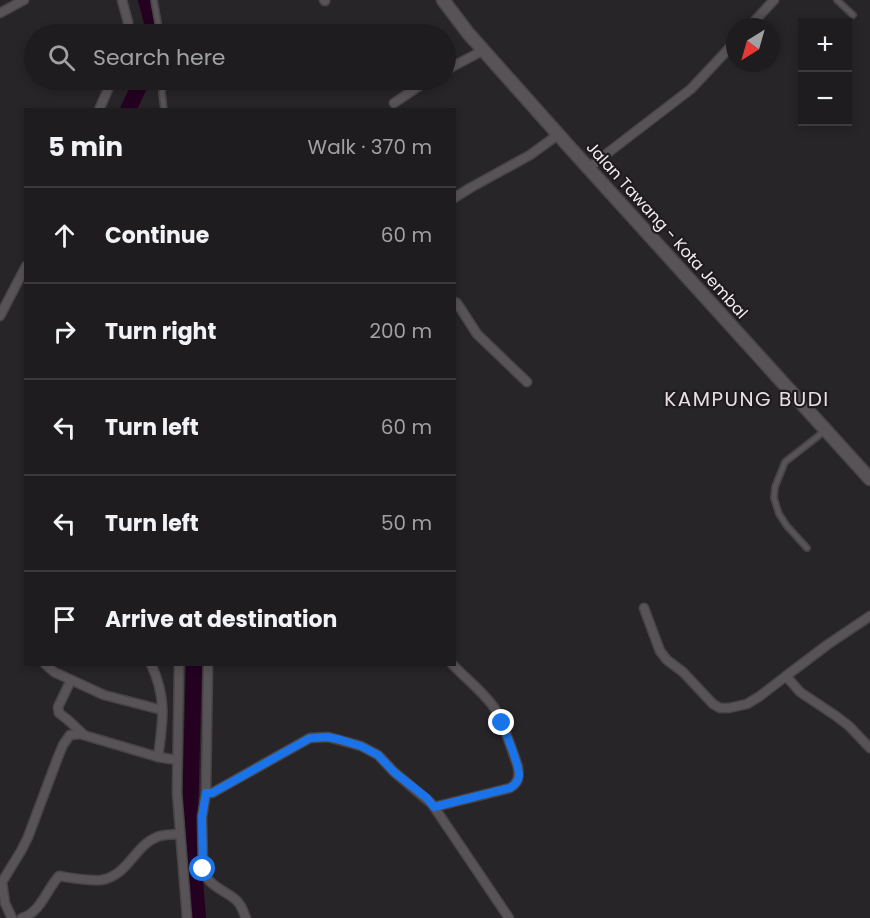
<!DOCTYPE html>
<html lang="en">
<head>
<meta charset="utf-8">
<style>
	:root { --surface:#1e1c1e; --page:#2b292b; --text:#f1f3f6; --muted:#a1a1a4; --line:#3c3a3c }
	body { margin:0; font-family:Poppins,sans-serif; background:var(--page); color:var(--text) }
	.controls { position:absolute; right:18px; top:18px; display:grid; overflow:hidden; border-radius:0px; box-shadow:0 3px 9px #0003 }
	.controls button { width:54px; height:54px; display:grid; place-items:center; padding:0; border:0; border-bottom:2px solid var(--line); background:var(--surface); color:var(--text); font:30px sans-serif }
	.compass { position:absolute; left:726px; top:18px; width:54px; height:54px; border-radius:50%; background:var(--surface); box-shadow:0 3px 9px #0003; rotate:217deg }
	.stop { position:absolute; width:18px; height:18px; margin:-14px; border:4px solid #1a73e8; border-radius:50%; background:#fff }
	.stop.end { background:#1a73e8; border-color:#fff; box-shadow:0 2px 6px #0008 }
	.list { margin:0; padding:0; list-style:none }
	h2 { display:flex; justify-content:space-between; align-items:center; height:78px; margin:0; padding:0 24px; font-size:26px }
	h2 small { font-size:20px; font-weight:400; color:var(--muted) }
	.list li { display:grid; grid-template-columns:39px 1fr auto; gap:18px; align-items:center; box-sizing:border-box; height:96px; padding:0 24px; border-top:2px solid var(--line) }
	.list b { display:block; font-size:22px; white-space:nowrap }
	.list em { font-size:20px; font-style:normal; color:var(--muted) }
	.icon { flex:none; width:33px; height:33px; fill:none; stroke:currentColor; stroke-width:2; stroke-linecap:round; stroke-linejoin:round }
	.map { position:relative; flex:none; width:870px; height:918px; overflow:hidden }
	.search { position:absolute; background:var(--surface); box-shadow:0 3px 9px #0003; left:24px; top:24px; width:432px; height:66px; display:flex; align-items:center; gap:15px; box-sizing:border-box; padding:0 21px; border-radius:33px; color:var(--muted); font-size:22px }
	.panel { position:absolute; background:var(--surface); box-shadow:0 3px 9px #0003; left:24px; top:108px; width:432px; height:558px; border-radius:0px }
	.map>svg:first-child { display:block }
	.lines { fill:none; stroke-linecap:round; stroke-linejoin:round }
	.river { stroke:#240021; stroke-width:16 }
	.service-casing { stroke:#474446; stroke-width:8 }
	.minor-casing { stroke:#474446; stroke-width:11 }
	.secondary-casing { stroke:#474446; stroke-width:15 }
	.service { stroke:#585357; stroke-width:4.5 }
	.minor { stroke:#585357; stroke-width:8 }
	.secondary { stroke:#585357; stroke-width:12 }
	.route { stroke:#1a73e8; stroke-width:8 }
	.labels { text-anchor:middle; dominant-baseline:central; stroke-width:4.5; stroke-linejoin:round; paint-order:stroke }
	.street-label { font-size:16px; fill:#f1eef0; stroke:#1f1b1e }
	.quarter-label { font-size:20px; letter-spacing:1.5px; fill:#e6e0e5; stroke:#1f1b1e }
</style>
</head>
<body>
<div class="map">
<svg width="870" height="918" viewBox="0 0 870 918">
	<rect width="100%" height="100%" fill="#282528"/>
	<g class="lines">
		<g class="river">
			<polyline points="146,0 155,34"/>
			<polyline points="128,110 142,80"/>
			<polyline points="194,664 190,816 198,918"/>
		</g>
		<g class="service-casing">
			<g id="service">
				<polyline points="154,0 160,34"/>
				<polyline points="837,0 853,15"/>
				<polyline points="163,80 162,93 164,110"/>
				<polyline points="807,548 787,526 779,514 774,498 775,487 785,462 826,430"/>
			</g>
		</g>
		<g class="minor-casing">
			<g id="minor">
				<polyline points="122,0 128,22 129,34"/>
				<polyline points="324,0 325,1"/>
				<polyline points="0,13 24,0"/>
				<polyline points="749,27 774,0"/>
				<polyline points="446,70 484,50"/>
				<polyline points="394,103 428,80"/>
				<polyline points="99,110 112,80"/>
				<polyline points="588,168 691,89 735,42"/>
				<polyline points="454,198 470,188 530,155 559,134"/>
				<polyline points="454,302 457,303 477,334 527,382"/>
				<polyline points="0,316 26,266"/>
				<polyline points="644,608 660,651 667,660 683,672 713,704 720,708 729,708 747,704 760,696 786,676"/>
				<polyline points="870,616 827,645 786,676 800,692 836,716 849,726 870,748"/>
				<polyline points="45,664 54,672 104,695 162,710"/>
				<path d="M151,664C167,698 163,721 158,757"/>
				<polyline points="179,664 177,792 187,918"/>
				<path d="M208,664L206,793L202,817L203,869C207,886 225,890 236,900C242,905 243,912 246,918"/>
				<polyline points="71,680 58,707 59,713 68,720 84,735"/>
				<polyline points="206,793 212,793 310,738 328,737 361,746 378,755 394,772 432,804 509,918"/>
				<path d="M434,807L510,788C519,783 519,776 518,767C511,748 505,726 495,709C484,692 466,679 452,664"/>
				<polyline points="12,918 5,903 2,882 21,851 28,837 58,757 63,745 70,735 80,734 158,757 177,760"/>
				<path d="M22,918C41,912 47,889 59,876C72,878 88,881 101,880C128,876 134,846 157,837C163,834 173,835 180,834"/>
			</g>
		</g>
		<g class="secondary-casing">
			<polyline id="secondary" points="443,0 468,33 573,151 870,479"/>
		</g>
		<use href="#service" class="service"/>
		<use href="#minor" class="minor"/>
		<use href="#secondary" class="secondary"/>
	</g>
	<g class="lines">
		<path class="route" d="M203,869L202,817L206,793H212L310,738L328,737L341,740L361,746L378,755L394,772L427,798L434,807L510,788C515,785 518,782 519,776C520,765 506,735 502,723"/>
	</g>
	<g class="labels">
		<g class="street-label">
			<text transform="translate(667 230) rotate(48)">Jalan Tawang - Kota Jembal</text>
		</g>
		<g class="quarter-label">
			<text x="747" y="399">KAMPUNG BUDI</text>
		</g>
	</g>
</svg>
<div class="controls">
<button>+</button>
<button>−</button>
</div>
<svg class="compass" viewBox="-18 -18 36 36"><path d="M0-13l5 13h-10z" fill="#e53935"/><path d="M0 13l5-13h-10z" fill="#a1a1a4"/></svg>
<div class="stop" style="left:203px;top:869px"></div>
<div class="stop end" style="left:502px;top:723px"></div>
<div class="search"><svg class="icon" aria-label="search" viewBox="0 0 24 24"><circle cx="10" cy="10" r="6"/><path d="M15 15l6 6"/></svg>Search here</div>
<section class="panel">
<h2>5 min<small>Walk · 370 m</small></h2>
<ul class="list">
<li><svg class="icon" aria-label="ahead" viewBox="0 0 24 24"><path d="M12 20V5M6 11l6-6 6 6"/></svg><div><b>Continue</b></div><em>60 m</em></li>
<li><svg class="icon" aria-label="right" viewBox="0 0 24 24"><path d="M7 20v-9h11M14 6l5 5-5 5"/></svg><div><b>Turn right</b></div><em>200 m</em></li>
<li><svg class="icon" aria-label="left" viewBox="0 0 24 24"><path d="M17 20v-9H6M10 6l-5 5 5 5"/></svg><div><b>Turn left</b></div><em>60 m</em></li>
<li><svg class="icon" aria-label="left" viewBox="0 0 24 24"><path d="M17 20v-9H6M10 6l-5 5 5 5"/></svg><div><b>Turn left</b></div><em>50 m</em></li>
<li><svg class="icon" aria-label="arrive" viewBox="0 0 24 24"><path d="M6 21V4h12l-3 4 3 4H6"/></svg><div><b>Arrive at destination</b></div></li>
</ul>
</section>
</div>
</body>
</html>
